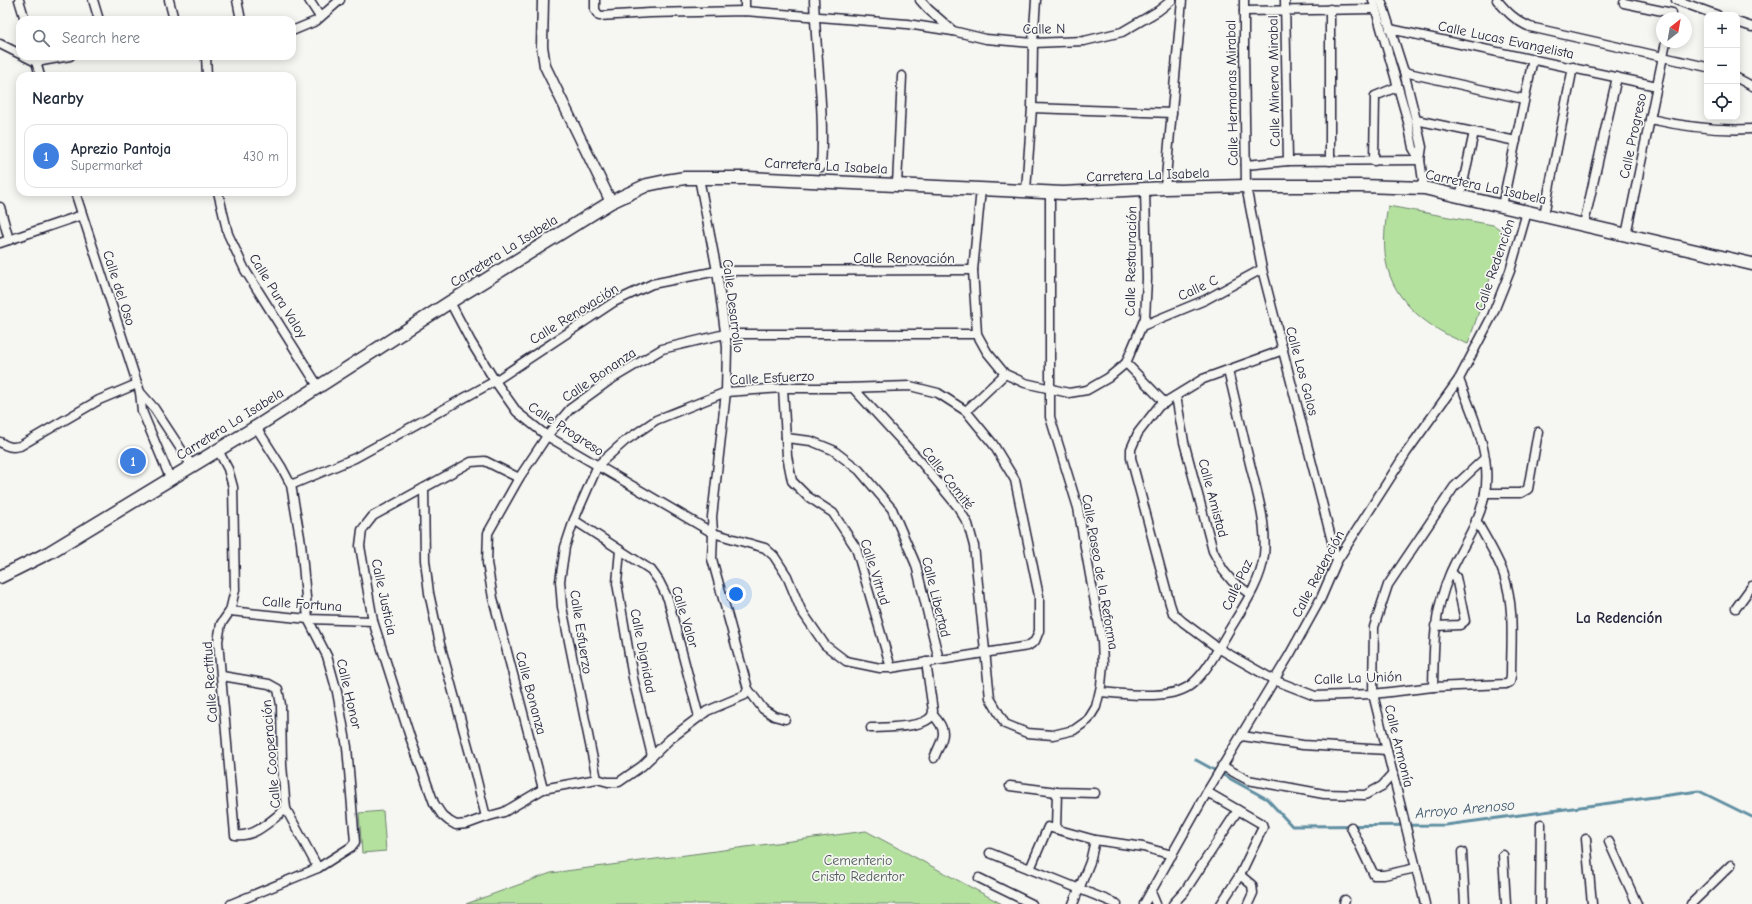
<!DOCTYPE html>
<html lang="en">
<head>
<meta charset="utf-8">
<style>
	:root { --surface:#fff; --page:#f6f6f7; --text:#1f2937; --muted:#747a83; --line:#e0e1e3; --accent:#7c3aed }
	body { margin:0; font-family:"Comic Neue",sans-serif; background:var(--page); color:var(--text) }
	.controls { position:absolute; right:12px; top:12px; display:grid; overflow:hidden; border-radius:8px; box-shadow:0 2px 10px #0003 }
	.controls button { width:36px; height:36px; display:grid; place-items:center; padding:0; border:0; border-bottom:1px solid var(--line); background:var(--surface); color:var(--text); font:20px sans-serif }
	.compass { position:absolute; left:1656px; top:12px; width:36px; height:36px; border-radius:50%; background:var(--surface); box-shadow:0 2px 10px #0003; rotate:31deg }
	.you { position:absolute; left:736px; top:594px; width:14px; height:14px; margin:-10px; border:3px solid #fff; border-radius:50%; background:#1a73e8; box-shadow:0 0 0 6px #1a73e833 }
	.badge { display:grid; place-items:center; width:26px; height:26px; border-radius:50%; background:var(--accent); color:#fff; font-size:13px; font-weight:700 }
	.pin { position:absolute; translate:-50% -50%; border:2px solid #fff; box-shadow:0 1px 4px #0006 }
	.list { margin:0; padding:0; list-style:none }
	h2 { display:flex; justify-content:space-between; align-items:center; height:52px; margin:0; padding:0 16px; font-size:17px }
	h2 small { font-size:13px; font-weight:400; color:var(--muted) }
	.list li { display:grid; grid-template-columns:26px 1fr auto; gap:12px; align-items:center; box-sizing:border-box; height:64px; margin:0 8px 8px; padding:0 8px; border:1px solid var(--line); border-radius:12px }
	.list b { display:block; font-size:15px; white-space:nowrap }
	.list p { margin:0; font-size:13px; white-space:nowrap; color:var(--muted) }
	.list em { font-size:13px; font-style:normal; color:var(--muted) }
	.icon { flex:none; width:22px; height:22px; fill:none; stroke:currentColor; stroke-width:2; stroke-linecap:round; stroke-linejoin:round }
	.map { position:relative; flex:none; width:1752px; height:904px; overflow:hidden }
	.search { position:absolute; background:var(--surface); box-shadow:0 2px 10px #0003; left:16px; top:16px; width:280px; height:44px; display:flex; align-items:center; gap:10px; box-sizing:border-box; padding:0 14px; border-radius:12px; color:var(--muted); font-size:15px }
	.panel { position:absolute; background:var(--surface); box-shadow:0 2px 10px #0003; left:16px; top:72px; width:280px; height:124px; border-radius:12px }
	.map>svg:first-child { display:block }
	.green { fill:#b5e19f; stroke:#6c826d }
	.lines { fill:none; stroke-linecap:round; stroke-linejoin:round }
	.stream { stroke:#608fa2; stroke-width:3 }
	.minor-casing { stroke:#22223b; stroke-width:11 }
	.tertiary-casing { stroke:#22223b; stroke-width:13 }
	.secondary-casing { stroke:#22223b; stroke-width:15 }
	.minor { stroke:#f6f6f2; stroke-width:8 }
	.tertiary { stroke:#f6f6f2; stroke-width:10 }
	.secondary { stroke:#f6f6f2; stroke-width:12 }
	.labels { text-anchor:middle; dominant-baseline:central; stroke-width:3.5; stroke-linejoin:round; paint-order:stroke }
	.street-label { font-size:14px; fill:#22223b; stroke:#f6f6f2 }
	.park-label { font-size:14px; fill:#4e5b59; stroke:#f6f6f2 }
	.neighbourhood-label { font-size:15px; font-weight:bold; fill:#22223b; stroke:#f6f6f2 }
	.water-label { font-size:15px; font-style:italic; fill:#41596f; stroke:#f6f6f2 }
</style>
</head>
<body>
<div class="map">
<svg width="1752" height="904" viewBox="0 0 1752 904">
	<rect width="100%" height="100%" fill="#f6f6f2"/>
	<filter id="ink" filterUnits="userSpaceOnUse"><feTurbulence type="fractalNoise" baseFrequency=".025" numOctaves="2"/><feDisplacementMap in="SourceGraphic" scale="8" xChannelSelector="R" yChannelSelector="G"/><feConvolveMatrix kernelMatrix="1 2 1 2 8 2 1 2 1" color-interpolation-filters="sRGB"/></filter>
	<g filter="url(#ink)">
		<g class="green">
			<path d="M1388,206L1493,225C1501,229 1503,232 1503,240L1468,344C1431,330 1393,303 1386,261C1383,243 1385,223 1388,206Z"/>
			<polygon points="383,811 386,851 362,853 359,813"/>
			<polygon points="866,831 1002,904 466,904 551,873"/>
		</g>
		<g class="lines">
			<polyline class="stream" points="1196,760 1267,799 1292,826 1446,825 1699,791 1752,817"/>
			<g class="minor-casing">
				<g id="minor">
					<polyline points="19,0 25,20"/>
					<polyline points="93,0 99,20"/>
					<polyline points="169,0 174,20"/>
					<polyline points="237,0 241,20"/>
					<polyline points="309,0 320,17"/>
					<polyline points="595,0 595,10 599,16 650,13 745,11 907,24 953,31"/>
					<polyline points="745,0 745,11"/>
					<path d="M814,0C816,56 825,111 821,167"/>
					<polyline points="920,0 928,9 953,31 986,39 1033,43 1084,41 1122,32 1158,11 1172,0"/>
					<polyline points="1244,0 1244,50 1246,186 1262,269 1337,561"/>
					<polyline points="1285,0 1288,161"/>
					<polyline points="1373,0 1408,122 1413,148 1420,160"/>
					<polyline points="1381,0 1404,72 1416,120 1422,147 1420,160 1424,188"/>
					<path d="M1497,0C1507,12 1516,21 1530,27L1707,67"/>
					<polyline points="1676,0 1717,15"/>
					<polyline points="1624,3 1672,13"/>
					<polyline points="1244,11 1375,9"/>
					<polyline points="1737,22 1752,27"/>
					<polyline points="1390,29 1657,86"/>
					<polyline points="292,31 316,21 340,0"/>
					<polyline points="0,44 20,54"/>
					<polyline points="24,56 36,62 70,56"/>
					<polyline points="206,56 207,76"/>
					<polyline points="35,58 40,76"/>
					<polyline points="1404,72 1524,99"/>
					<polyline points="1737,78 1752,86"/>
					<polyline points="1032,108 1172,113"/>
					<path d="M1650,119C1685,127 1716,131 1752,129"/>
					<polyline points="1416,120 1516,141"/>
					<polyline points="1330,161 1330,9"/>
					<polyline points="1374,161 1375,96 1397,87"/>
					<polyline points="1246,165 1288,161 1420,160"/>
					<polyline points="699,178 717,271 727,347 726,392 712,517 713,533 712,559 748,689 763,709 774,716 785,719"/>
					<polyline points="897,185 902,76"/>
					<polyline points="1165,188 1182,0"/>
					<polyline points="981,189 973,270 977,334 987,352 1005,374 1025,383 1069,393 1087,390 1108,378 1126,363 1145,318 1147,279 1145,189"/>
					<polyline points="1026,190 1032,108 1033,43 1036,0"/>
					<polyline points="75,192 140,392 142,411 170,478"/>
					<polyline points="218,192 228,234 245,270 318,386"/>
					<polyline points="1460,197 1474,132"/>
					<polyline points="1502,206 1533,59"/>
					<polyline points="0,207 9,240"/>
					<polyline points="1544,215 1573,67"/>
					<polyline points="1584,224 1617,77"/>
					<polyline points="1626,235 1666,42"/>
					<polyline points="0,243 82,215"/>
					<polyline points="450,302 471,342 495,381 517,412 547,436 713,533 765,548 774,556 787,576 801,610 825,645 846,661 880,668 891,668 1028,646 1035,641 1039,631 1039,596 1015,480 993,444 966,411 938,393 910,386 845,388 783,388 726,392 656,420 625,441 598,465 574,520 565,547 560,581 562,607 597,779"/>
					<polyline points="1142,326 1205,300 1262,269"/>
					<path d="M1283,350L1203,379L1159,406L1138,433L1131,449V458L1170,604L1173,613L1183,622L1218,648L1274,680L1315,696L1373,694L1433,687L1506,684L1510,682L1511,676C1511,643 1515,608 1504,575C1498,557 1485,537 1476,520"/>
					<polyline points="1126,363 1165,403"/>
					<polyline points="783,388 787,456 792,481 807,496 833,513 856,548 891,668"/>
					<polyline points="853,388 921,462 958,507 968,524 974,546 990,698 1005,724 1027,733 1053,735 1074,730 1088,720 1096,707 1101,686 1103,664 1102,642 1078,508 1050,417 1050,192"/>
					<polyline points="140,392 154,408 192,466"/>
					<polyline points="1176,396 1184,442 1213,551 1223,570 1232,581 1250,594"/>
					<polyline points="966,411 1005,374"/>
					<polyline points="786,438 811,441 833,450 859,470 892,509 916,565 939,660"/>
					<path d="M0,442C7,447 12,448 20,446L99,400L137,384"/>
					<path d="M218,450L228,469L233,487L235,590L230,611L221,624L218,641L235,835C255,838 271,820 286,809"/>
					<polyline points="519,478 485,461 471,462 373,516 362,530 360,546 373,621 410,737 434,803 442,815 449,821 456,825 467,824 486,817 504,812 543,789 597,779 608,782 619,782 642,766 670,739 707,711 745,695 748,689"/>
					<polyline points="291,485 355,458 495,381 614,302 652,284 717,271 973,270"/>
					<polyline points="424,488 425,560 429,593 440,644 472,761 486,817"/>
					<polyline points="1485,493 1521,493 1528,489 1538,432"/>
					<polyline points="574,520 651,570 659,581 668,599 699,717"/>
					<polyline points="620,550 617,583 633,678 652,756"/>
					<polyline points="1736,608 1752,586"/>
					<polyline points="230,611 308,619 373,621"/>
					<polyline points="1435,626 1460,625 1465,621 1456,577 1451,572"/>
					<polyline points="222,676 269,684 278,689 281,705 282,765 286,809 318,868"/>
					<path d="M1433,687C1434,646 1433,615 1449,576C1460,549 1480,523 1485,493C1492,453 1472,415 1459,379"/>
					<path d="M1100,692C1124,694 1172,701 1192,684C1207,671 1217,651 1227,634C1241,610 1261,583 1264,555C1267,527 1258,495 1251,468C1243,436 1236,403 1228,371"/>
					<path d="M933,715C950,733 942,738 934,758"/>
					<path d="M871,728C885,727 933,729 933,711L926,662"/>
					<polyline points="1242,736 1303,745 1387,750"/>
					<polyline points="1222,766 1248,780 1324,794 1365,795 1382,786 1393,774"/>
					<polyline points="1010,786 1057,792 1095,793"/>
					<polyline points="543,789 493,598 487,563 488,533 519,478 547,436 570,409 610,380 662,349 725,334 977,334"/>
					<polyline points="1207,792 1262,824 1263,827 1240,875 1221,904"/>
					<polyline points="1351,827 1374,875 1384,875 1416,868"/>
					<polyline points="1056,829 1057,792"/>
					<polyline points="1586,839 1592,904"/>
					<polyline points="1609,842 1637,904"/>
					<polyline points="1462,852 1465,904"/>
					<polyline points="990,853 1117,904"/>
					<polyline points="1503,855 1506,904"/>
					<polyline points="1030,869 1048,827 1095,840 1143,847 1172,855"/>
					<polyline points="1240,875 1252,885 1253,893 1248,904"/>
					<polyline points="979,878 1032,904"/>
					<polyline points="1151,892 1156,904"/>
					<polyline points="231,904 318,868 351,847 355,842 347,747 337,692 327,656 308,619 301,543 291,485 282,468 256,427"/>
					<polyline points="1073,904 1090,862 1095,840"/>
					<polyline points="1144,904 1207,792 1290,654 1321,598 1337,561 1406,453 1459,379 1492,316 1510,271 1527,212"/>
					<polyline points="1173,904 1185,891 1238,810"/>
					<polyline points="1344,904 1345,900"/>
					<polyline points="1425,904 1373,694 1374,627 1388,585 1454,487 1485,458"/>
					<polyline points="1540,904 1541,824"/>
					<polyline points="1691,904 1731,865"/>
				</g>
			</g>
			<g class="tertiary-casing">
				<polyline id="tertiary" points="543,0 542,46 545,66 611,202"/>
			</g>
			<g class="secondary-casing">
				<polyline id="secondary" points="0,577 50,552 256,427 450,302 611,202 647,185 666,181 685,178 748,178 1063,193 1165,188 1246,186 1361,186 1424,188 1752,264"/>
			</g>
			<use href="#minor" class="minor"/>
			<use href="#tertiary" class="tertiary"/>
			<use href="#secondary" class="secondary"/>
		</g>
	</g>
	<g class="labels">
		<g class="street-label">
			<text transform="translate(1044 29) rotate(-1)">Calle N</text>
			<text transform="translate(1506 40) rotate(12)">Calle Lucas Evangelista</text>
			<text transform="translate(1274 81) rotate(-91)">Calle Minerva Mirabal</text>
			<text transform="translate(1232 93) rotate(-91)">Calle Hermanas Mirabal</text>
			<text transform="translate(1633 136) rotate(-78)">Calle Progreso</text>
			<text transform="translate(826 166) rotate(3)">Carretera La Isabela</text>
			<text transform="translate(1148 175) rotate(-2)">Carretera La Isabela</text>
			<text transform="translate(1486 187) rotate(12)">Carretera La Isabela</text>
			<text transform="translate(504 251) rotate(-32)">Carretera La Isabela</text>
			<text x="904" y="258">Calle Renovación</text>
			<text transform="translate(1131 261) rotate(-89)">Calle Restauración</text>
			<text transform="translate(1495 265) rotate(-71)">Calle Redención</text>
			<text transform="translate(119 288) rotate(72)">Calle del Oso</text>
			<text transform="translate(1198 288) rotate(-25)">Calle C</text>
			<text transform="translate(278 296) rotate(58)">Calle Pura Valoy</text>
			<text transform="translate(733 306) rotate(83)">Calle Desarrollo</text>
			<text transform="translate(574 314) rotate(-32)">Calle Renovación</text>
			<text transform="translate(1302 371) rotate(75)">Calle Los Galos</text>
			<text transform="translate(599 375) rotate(-34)">Calle Bonanza</text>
			<text transform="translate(772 378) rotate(-3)">Calle Esfuerzo</text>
			<text transform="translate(230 424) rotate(-32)">Carretera La Isabela</text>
			<text transform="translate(566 429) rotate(33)">Calle Progreso</text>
			<text transform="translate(948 478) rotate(52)">Calle Comité</text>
			<text transform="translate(1213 498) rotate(75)">Calle Amistad</text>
			<text transform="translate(875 572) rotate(72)">Calle Vitrud</text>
			<text transform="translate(1100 572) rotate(80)">Calle Paseo de la Reforma</text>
			<text transform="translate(1318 574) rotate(-62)">Calle Redención</text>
			<text transform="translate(1237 585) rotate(-65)">Calle Paz</text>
			<text transform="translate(384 597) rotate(78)">Calle Justicia</text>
			<text transform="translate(936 597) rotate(76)">Calle Libertad</text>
			<text transform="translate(302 604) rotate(4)">Calle Fortuna</text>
			<text transform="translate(685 617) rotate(73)">Calle Valor</text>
			<text transform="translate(581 632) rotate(81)">Calle Esfuerzo</text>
			<text transform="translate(643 651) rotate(79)">Calle Dignidad</text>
			<text transform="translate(1358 678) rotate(-2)">Calle La Unión</text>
			<text transform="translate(210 682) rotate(-94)">Calle Rectitud</text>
			<text transform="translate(531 693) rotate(75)">Calle Bonanza</text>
			<text transform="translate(349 694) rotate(77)">Calle Honor</text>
			<text transform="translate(1399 746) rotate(76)">Calle Armonía</text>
			<text transform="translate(271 754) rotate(-95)">Calle Cooperación</text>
		</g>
		<g class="park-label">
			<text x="858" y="860">Cementerio<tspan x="858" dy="16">Cristo Redentor</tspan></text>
		</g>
		<g class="neighbourhood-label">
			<text x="1619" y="618">La Redención</text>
		</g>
		<g class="water-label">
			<text transform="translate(1465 809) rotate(-5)">Arroyo Arenoso</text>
		</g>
	</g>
</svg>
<div class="controls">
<button>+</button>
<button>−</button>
<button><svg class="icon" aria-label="locate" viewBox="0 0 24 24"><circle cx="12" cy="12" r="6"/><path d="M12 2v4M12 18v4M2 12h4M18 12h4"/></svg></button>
</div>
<svg class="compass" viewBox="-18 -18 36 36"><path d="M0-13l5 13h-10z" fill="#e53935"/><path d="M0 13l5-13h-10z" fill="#747a83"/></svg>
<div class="you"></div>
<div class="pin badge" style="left:133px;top:461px;background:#3f7fe0">1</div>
<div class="search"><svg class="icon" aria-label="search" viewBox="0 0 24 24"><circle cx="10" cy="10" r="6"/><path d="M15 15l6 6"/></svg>Search here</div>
<section class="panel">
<h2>Nearby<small></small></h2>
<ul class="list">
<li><span class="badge" style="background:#3f7fe0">1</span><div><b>Aprezio Pantoja</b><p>Supermarket</p></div><em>430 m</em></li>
</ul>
</section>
</div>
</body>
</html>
